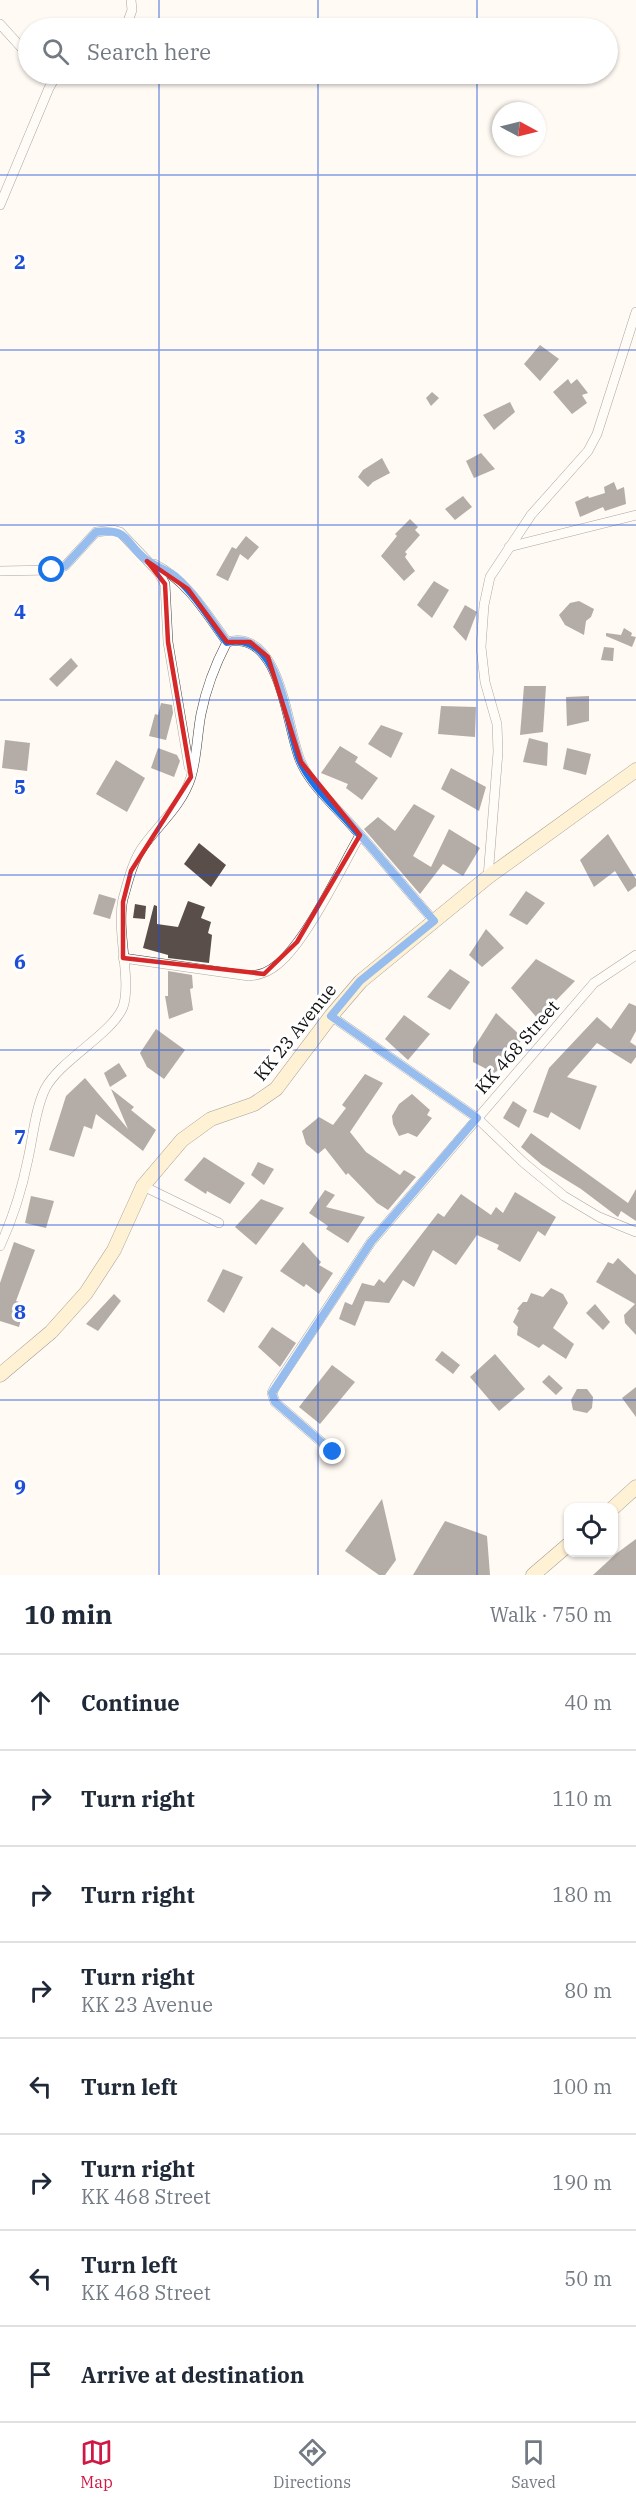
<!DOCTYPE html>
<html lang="en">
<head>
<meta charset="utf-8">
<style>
	:root { --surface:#fff; --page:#f2f2f3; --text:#1f2937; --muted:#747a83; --line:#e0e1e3; --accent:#d01845 }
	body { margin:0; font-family:"IBM Plex Serif",serif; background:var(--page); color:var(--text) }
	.controls { position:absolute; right:18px; bottom:18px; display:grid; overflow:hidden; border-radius:12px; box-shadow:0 2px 4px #0004 }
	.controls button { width:54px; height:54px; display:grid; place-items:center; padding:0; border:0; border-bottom:2px solid var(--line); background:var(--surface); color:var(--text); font:30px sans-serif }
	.compass { position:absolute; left:492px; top:102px; width:54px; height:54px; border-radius:50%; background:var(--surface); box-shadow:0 2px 4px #0004; rotate:97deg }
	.stop { position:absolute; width:18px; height:18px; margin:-14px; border:4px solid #1a73e8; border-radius:50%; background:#fff }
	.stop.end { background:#1a73e8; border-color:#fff; box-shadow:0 2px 6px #0008 }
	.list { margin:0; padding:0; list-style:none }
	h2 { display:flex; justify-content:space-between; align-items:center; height:78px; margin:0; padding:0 24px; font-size:26px }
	h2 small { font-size:20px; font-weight:400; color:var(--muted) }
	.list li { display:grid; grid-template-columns:39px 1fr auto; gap:18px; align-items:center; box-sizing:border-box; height:96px; padding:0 24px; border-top:2px solid var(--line) }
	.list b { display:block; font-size:22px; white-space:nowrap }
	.list p { margin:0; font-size:20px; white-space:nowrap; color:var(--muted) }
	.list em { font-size:20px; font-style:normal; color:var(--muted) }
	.icon { flex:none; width:33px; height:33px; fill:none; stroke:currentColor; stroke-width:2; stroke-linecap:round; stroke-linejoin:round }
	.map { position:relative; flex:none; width:636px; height:1575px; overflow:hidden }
	.search { position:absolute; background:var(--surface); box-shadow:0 2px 4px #0004; left:18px; right:18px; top:18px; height:66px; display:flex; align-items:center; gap:15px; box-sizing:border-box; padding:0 21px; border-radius:33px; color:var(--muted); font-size:22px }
	.sheet { height:846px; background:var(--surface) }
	nav { display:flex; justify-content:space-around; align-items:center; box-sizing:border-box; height:84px; border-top:2px solid var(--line); background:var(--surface); font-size:16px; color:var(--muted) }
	nav a { display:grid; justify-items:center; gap:3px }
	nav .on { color:var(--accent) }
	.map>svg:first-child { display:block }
	.building { fill:#5a4e4b }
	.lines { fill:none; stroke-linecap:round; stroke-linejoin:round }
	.street-casing { stroke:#434343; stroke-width:10 }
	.secondary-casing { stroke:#323232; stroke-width:15 }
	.street { stroke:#fff; stroke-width:9 }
	.secondary { stroke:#ffe6ae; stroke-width:14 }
	.route { stroke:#1a73e8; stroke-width:8 }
	.marked { fill:none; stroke:#d62828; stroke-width:4.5; stroke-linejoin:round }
	.grid { fill:none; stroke:#1d4ed8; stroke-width:1.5; stroke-opacity:0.55 }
	.labels { text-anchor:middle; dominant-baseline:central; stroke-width:6; stroke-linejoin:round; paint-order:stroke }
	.street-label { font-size:18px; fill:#101010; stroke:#fff }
	.grid-label { font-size:20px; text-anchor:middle; font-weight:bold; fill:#1d4ed8; stroke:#fff; stroke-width:6; stroke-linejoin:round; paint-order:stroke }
</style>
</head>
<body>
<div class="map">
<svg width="636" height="1575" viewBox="0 0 636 1575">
	<rect width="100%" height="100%" fill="#fffaf3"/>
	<g class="building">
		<polygon points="540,345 559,359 540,381 524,364"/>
		<polygon points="568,379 571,384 577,379 588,393 582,395 587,403 572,414 553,392"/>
		<polygon points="432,392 439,398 431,406 426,398"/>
		<polygon points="510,402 515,412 494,430 483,415"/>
		<polygon points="481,453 495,469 474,478 466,461"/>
		<polygon points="382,458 390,473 373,482 368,487 358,477 363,470"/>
		<polygon points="614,482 617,490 624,487 626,504 605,511 603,507 580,517 575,502 588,496 589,498 605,493 604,487"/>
		<polygon points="463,496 472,507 455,520 445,509"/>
		<polygon points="410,519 418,527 415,530 420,535 405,552 407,554 405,557 415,571 404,581 381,556 397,536 395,534"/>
		<polygon points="246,536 259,547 248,560 240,554 228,581 216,575 232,547 236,549"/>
		<polygon points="434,581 449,590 432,618 417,605"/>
		<polygon points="579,601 594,609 591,617 586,621 584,635 565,625 559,615 570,603"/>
		<polygon points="465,605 477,612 466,641 453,627"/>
		<polygon points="624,628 632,633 631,636 636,637 632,647 606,636 606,633 621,635"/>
		<polygon points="604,647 614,648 613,661 601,660"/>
		<polygon points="71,658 78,666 57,687 49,679"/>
		<polygon points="524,686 546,686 543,732 520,735"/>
		<polygon points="589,696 589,721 567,726 566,697"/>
		<polygon points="161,703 172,705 173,713 166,740 149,736 155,714 158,715"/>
		<polygon points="441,706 476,707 475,737 438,734"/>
		<polygon points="381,725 403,733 391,758 368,744"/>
		<polygon points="529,738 548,743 547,766 523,762"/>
		<polygon points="5,740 30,743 27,771 2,768"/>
		<polygon points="340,746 358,757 355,762 378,778 362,800 346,788 348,784 321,773"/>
		<polygon points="158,748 177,755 180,761 174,777 151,768"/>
		<polygon points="567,748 591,754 586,775 563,769"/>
		<polygon points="116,760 145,778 127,812 96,794"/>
		<polygon points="451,768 486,787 479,811 441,789"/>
		<polygon points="414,804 435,816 413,856 431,867 449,829 480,848 463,876 443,864 420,894 364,829 378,817 395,831"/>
		<polygon points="608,834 636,879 636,886 628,892 615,871 594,887 580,860"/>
		<polygon points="199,843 226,865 211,887 184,864"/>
		<polygon points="526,891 545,903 527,925 509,915"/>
		<polygon points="99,894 116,899 110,919 93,914"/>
		<polygon points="188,901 205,907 201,918 211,922 208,933 212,935 209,963 168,958 168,955 143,948 154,905 157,906 157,924 178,927"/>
		<polygon points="135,904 146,906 145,919 133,918"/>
		<polygon points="486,929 504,948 482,967 469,955"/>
		<polygon points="536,959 575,981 538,1019 511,988"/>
		<polygon points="450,969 470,982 450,1010 427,997"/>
		<polygon points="168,971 192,975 193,988 190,989 193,1010 169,1019 165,996 168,996"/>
		<polygon points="629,1003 636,1006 636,1031 630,1042 636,1046 636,1057 631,1064 597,1043 567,1077 597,1086 580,1130 551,1112 548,1118 533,1112 549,1068 597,1017 611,1029"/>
		<polygon points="496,1013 523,1038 500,1069 494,1073 473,1062 473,1049"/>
		<polygon points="404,1015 430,1034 408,1060 385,1039"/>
		<polygon points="156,1029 185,1050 164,1079 147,1067 140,1053"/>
		<polygon points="119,1063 127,1076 110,1087 104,1073"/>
		<polygon points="365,1074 383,1083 350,1132 366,1152 400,1175 404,1170 416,1177 388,1210 377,1203 348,1173 346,1175 325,1148 318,1154 306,1144 302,1131 319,1117 333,1125 346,1108 342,1105"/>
		<polygon points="85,1078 128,1129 111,1089 134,1107 131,1110 156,1130 143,1151 96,1114 92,1129 84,1126 74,1157 49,1150 66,1096"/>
		<polygon points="412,1094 430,1110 427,1115 432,1118 417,1137 408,1133 399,1136 393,1124 392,1116 399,1104"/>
		<polygon points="513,1101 527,1110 519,1128 503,1118"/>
		<polygon points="531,1133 628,1203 636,1189 636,1221 621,1211 618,1217 581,1189 542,1165 521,1147"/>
		<polygon points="204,1157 245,1183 230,1204 207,1191 206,1194 184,1180"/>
		<polygon points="258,1162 274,1169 264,1185 251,1175"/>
		<polygon points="325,1190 335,1195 326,1207 365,1217 348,1243 326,1229 328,1226 309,1213"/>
		<polygon points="515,1192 556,1217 545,1236 538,1231 520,1262 497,1249 499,1245 477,1235 456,1265 433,1250 414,1287 403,1280 389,1303 365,1301 355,1326 339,1319 345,1302 352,1305 362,1283 374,1286 379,1279 384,1283 438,1213 444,1217 461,1194 491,1215 496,1207 503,1213"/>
		<polygon points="31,1196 54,1201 46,1228 25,1223"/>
		<polygon points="261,1199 284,1208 256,1245 235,1227"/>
		<polygon points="14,1242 35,1250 16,1301 25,1304 19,1327 0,1321 0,1283"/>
		<polygon points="303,1242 321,1262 319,1265 333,1273 319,1294 306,1284 304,1287 280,1271"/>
		<polygon points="618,1258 636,1275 636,1335 625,1323 624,1315 635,1304 596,1282 608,1262 613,1264"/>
		<polygon points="223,1269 243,1277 224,1313 207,1301"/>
		<polygon points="551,1288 563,1294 568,1303 553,1328 574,1344 566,1359 543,1344 539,1348 517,1335 518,1327 513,1322 519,1310 517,1309 523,1302 527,1302 531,1293 543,1297"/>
		<polygon points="114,1294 121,1301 98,1331 86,1324"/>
		<polygon points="595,1304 610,1322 603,1330 586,1313"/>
		<polygon points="272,1327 296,1343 280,1367 258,1347"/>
		<polygon points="442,1351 460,1365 453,1374 435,1360"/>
		<polygon points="495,1354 525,1389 499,1411 470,1377"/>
		<polygon points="332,1365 355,1382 320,1424 299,1407"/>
		<polygon points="549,1375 563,1388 556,1395 542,1382"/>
		<polygon points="636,1387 636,1417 622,1398"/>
		<polygon points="577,1389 587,1389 593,1397 592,1408 587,1413 573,1410 571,1400"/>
		<polygon points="382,1499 396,1560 385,1575 379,1575 345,1551"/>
		<polygon points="445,1521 487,1536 490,1575 413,1575"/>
		<polygon points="636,1539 636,1575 593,1575 617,1553"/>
	</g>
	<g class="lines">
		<g class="street-casing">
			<g id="street">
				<polyline points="0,24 28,55"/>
				<polyline points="115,28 127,24 132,10 131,0"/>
				<polyline points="0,205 49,88 57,74"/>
				<polyline points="509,547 636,515"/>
				<path d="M154,564C187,580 206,613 227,642"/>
				<polyline points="0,571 52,570 65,566 96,532 113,530 120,532 159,573 165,584 168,642 189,767"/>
				<polyline points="488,877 498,752 497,724 485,682 481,647 484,605 490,577 531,515 588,451 597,434 636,312"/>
				<path d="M123,958L249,976C261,975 269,972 278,964C307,940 340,870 360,835"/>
				<polyline points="331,1016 477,1118 524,1163 564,1196 599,1217 636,1232"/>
				<polyline points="143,1186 219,1223"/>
				<path d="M0,1246C13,1218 22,1189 28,1159C33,1137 35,1110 45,1089C60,1060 112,1034 123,1007C132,981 116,931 123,899C128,882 132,863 142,848C158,825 182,806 191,777C197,757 197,735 201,714C206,689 215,665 227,642C281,628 286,725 300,760C310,785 336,807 354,828C381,858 407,890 434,921"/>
				<polyline points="333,1452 275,1402 272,1393 275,1387 371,1242 594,983 636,955"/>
			</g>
		</g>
		<g class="secondary-casing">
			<g id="secondary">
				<polyline points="0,1375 51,1332 86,1293 114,1250 143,1186 182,1140 211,1119 254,1104 276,1089 331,1016 361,981 488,877 636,770"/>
				<polyline points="613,1508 636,1487"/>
				<polyline points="533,1575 568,1545"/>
			</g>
		</g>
		<use href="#street" class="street"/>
		<use href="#secondary" class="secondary"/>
	</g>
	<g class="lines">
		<path class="route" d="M52,570L65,566L96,532C130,527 125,545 148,561C157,567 167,570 176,577C196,595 211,620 227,642C281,628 286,725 300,760C311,785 336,807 354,828C381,858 407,890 434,921L360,981L331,1016L477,1118L371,1242L272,1393L275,1402L333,1452"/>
	</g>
	<path d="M0 0H636V1575H0ZM147,561L188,589L227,642H250L268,657L301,762L360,835L297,942L264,974L123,958V902L131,871L191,777L168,642L165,584Z" fill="#fffaf3" fill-opacity=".55" fill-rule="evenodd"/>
	<path class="marked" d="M147,561L188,589L227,642H250L268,657L301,762L360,835L297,942L264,974L123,958V902L131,871L191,777L168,642L165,584Z"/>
	<path class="grid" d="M159,0V28M318,0V28M477,0V28M159,74V1575M318,74V1575M477,74V1575M0,175H636M0,350H636M0,525H636M0,700H636M0,875H636M0,1050H636M0,1225H636M0,1400H636"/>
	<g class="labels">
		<g class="street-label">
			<text transform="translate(295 1032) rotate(-51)">KK 23 Avenue</text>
			<text transform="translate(517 1047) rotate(-49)">KK 468 Street</text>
		</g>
	</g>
	<g class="grid-label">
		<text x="20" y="269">2</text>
		<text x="20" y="444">3</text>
		<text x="20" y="619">4</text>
		<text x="20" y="794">5</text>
		<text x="20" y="969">6</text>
		<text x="20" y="1144">7</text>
		<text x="20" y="1319">8</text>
		<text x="20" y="1494">9</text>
	</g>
</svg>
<div class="controls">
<button><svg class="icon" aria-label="locate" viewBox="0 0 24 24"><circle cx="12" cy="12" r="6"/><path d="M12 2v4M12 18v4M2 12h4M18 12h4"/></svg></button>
</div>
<svg class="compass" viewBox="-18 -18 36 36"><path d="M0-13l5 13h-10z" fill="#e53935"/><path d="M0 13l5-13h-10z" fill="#747a83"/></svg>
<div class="stop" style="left:52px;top:570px"></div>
<div class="stop end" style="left:333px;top:1452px"></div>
<div class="search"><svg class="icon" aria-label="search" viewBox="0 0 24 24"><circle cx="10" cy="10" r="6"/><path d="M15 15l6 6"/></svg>Search here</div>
</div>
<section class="sheet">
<h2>10 min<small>Walk · 750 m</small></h2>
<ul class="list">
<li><svg class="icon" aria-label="ahead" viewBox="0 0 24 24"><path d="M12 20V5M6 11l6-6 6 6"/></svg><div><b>Continue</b></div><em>40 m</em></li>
<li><svg class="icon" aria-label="right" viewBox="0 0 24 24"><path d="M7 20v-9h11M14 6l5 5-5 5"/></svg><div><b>Turn right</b></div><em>110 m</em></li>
<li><svg class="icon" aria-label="right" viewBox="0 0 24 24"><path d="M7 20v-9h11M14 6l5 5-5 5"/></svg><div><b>Turn right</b></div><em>180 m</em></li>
<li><svg class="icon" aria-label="right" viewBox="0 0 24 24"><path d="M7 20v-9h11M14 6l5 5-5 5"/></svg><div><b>Turn right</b><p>KK 23 Avenue</p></div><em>80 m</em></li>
<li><svg class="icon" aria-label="left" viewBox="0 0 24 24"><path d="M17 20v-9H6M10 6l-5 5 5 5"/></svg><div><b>Turn left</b></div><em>100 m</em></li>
<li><svg class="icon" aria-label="right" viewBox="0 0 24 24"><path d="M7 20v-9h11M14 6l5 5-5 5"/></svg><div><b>Turn right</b><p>KK 468 Street</p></div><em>190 m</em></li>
<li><svg class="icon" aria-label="left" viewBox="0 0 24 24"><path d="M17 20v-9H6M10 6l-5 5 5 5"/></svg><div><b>Turn left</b><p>KK 468 Street</p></div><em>50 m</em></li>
<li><svg class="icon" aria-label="arrive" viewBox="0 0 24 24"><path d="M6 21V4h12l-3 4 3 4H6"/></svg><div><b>Arrive at destination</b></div></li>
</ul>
</section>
<nav>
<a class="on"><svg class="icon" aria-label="map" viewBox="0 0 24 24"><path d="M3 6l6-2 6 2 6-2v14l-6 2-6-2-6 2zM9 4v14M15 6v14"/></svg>Map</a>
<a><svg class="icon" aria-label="directions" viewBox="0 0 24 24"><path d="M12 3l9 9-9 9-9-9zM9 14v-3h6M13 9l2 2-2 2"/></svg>Directions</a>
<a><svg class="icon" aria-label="saved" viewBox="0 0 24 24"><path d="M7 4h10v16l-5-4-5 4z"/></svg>Saved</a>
</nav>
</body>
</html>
